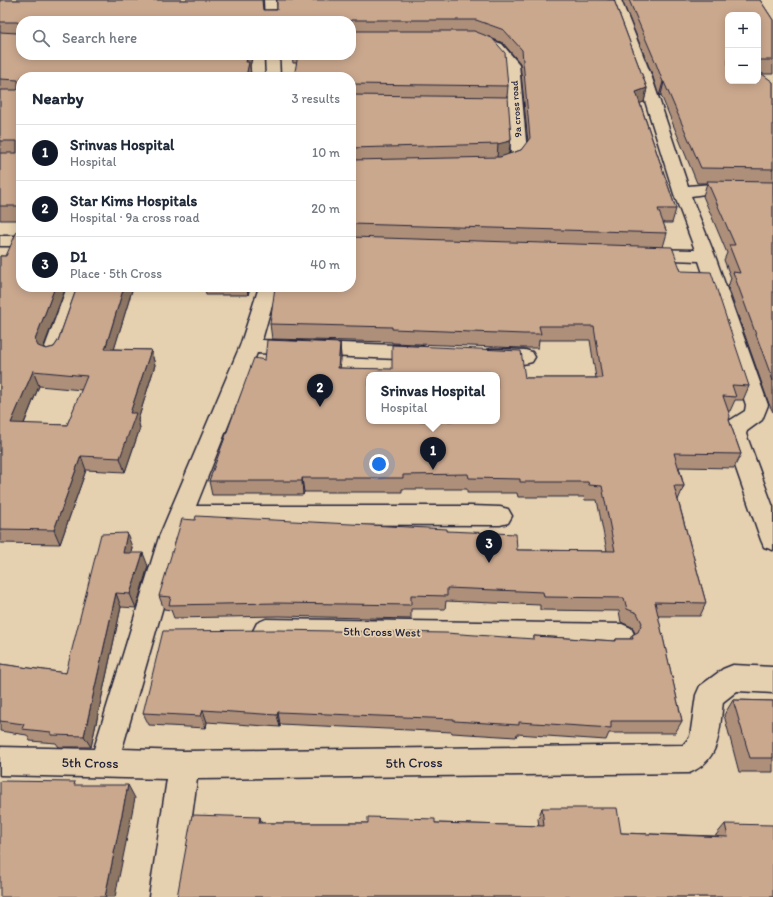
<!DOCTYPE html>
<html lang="en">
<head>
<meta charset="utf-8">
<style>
	:root { --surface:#fff; --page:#f2f2f3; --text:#1f2937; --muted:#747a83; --line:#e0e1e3; --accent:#111827 }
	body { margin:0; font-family:Itim,sans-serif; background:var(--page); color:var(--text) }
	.controls { position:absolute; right:12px; top:12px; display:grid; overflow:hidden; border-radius:8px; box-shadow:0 2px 10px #0003 }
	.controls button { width:36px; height:36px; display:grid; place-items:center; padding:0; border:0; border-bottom:1px solid var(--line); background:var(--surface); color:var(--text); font:20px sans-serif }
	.you { position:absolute; left:379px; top:464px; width:14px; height:14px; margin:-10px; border:3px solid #fff; border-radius:50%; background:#1a73e8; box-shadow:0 0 0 6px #1a73e833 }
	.badge { display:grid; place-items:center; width:26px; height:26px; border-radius:50%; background:var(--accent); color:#fff; font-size:13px; font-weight:700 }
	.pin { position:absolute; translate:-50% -33px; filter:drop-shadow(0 1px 2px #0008) }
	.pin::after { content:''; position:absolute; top:21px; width:14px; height:12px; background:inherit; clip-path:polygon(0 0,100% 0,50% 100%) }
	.popup { position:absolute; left:366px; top:372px; width:134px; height:52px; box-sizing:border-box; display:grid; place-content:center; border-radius:8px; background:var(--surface); filter:drop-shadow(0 1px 3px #0005); font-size:13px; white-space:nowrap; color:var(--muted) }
	.popup b { font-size:15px; color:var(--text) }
	.popup::after { content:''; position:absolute; left:50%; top:100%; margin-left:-8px; border:8px solid transparent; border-top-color:var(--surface) }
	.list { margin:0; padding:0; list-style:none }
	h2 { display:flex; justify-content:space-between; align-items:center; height:52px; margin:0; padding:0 16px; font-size:17px }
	h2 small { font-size:13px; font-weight:400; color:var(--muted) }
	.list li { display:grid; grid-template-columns:26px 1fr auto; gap:12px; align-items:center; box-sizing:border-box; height:56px; padding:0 16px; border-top:1px solid var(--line) }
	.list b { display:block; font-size:15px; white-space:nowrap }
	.list p { margin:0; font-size:13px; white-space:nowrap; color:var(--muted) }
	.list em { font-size:13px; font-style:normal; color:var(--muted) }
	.icon { flex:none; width:22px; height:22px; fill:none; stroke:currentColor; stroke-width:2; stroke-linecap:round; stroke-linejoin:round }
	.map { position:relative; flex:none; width:773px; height:897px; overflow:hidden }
	.search { position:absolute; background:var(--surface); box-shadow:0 2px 10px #0003; left:16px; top:16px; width:340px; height:44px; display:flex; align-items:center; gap:10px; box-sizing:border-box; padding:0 14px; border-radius:16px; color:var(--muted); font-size:15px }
	.panel { position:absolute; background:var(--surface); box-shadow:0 2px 10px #0003; left:16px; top:72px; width:340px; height:220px; border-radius:16px }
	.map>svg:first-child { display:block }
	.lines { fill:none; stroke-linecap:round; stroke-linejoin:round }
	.minor-casing { stroke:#22223b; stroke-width:3 }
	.minor { fill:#e5d0af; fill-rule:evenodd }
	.wall { fill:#ae907a; stroke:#22223b; fill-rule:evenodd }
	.shaded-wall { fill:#8d7663; stroke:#22223b }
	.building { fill:#caa88e; stroke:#22223b; fill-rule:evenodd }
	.labels { text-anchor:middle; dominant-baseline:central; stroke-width:3.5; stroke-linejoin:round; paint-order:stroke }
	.far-street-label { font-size:10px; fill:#22223b; stroke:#e5d0af }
	.street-label { font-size:12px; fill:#22223b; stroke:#e5d0af }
	.near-street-label { font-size:14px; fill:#22223b; stroke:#e5d0af }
</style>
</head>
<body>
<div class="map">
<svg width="773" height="897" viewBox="0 0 773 897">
	<rect width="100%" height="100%" fill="#e5d0af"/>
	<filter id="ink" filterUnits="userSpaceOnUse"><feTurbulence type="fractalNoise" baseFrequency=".025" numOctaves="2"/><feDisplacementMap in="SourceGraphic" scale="8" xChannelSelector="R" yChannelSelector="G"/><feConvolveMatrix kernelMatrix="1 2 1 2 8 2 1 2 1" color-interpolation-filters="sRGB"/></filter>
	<g filter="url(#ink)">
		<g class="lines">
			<g class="minor-casing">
				<g id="minor">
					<polygon points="264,0 276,0 277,21 265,21"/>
					<polygon points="609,0 621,0 651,75 688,186 712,184 773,185 773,195 712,193 691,196 715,256 768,405 762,420 747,431 746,434 773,507 773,550 764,547 761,540 724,434 729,421 745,411 746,405 699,261 645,259 639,258 636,254 639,250 645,249 695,250 674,194 637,75"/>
					<polygon points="482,37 502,44 519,64 527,152 519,162 495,169 490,167 487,164 490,161 509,156 511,152 505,65 492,50 477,44 476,41 477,38"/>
					<polygon points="265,55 279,55 280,77 266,77"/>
					<rect x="0" y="236" width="21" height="10"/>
					<polygon points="67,287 85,287 62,355 59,360 52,362 45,360 42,355"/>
					<path d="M259,287H277L262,340L421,346L428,348L431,353L428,358L421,360L257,353L196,506H471L500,507L508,509L512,516L508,523L500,525L188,524L183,537L122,749L184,751L683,745L690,737L696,695L700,686L723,669L733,665L773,667V693L737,691L723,702C719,731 721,760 689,773L197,779L181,897H149L167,779L0,775V747L94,749L159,537L240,346Z"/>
					<path d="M491,349L525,350L532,352L535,357L532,362C518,366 498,365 484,361L481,356L484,351Z"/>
					<polygon points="266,619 622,624 631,628 635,636 631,644 622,648 266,643 257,639 253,631 257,623"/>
				</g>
			</g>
			<use href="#minor" class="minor"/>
		</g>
		<g class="wall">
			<path d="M0,0H263V10L614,0L647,88L644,102L640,103L676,209L672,223H663L667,233L663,247L681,271L749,386L743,400H735L730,411H728L729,420L741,454L734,468L679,467L684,486L678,500L706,603L700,616H658L682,721L675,733H609L606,740L517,734L516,737L452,733V732L280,724V727L207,722L206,728L149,725L143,713L534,639V636L615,641L616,639H630L632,635L635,633L632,627L621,622L619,611L540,610V605L446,601L445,609H411V619L279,616L174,618L171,610L164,609L159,596L447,531L517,550L607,551L597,500H585L584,497H518L517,493H467V489H402V492H304L303,495H212L209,481L265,360L340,343L341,358L340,368L525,378H596L590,340H539L538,348H522L392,343V342L272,339L270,324L351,287V77L296,63H293L292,55H351V21H21V55H253L250,66L251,75L21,77V220H0ZM493,39L503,43L520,63L528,142L521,150L509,154V152L511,138L507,97L508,86Z"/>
			<path d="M622,0H760L773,20V74H761L773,82V412L769,404L728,287L731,278L724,260L727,253L703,196L707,183H697L661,95L659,96L652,74ZM758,15V81H728Z"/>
			<path d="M0,256H6L43,348L46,349L54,347L58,341L77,287H133L114,349L151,350L155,365L138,420L140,428L125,472L86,470L60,544L0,543ZM39,386L82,390L67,425L24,424Z"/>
			<polygon points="205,287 250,287 248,295 206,295"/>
			<polygon points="132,547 131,553 148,566 136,608 121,607 91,747 59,747 56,743 30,741 27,735 0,731 0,664 66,673"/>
			<polygon points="733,700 773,701 773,772 739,772 724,715"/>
			<polygon points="542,808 621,833 716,836 716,835 725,824 773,897 177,897 262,823 435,823 539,826 538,819"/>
		</g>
		<g class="shaded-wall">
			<polygon points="248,55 253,55 250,66 251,75 251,77 246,77 246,62"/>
			<polygon points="663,82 664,82 661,95 659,96"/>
			<polygon points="647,88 644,102 633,106 636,92"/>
			<polygon points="511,138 509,152 508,155 497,158 498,144"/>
			<polygon points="55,287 66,287 41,354 35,340"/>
			<polygon points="124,287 133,287 110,363 105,349"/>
			<polygon points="247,287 250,287 248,295"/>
			<polygon points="340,343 341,358 339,383 338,368"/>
			<polygon points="151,350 155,365 138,420 140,428 125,472 120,458 130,413"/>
			<polygon points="33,371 39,386 18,438 11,423"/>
			<polygon points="81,456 86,470 60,544 54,530"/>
			<polygon points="302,478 304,492 303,495 302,481"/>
			<polygon points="127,533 132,547 128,567 123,553"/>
			<polygon points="143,553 148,566 136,608 130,594"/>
			<polygon points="116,593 121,607 91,747 84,736"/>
			<polygon points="203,710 207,722 206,728 201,716"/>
			<polygon points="278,712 280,724 280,727 277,715"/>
			<polygon points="128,785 135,798 115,897 105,897"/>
			<polygon points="260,817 263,829 259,823"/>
		</g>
		<g class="building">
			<polygon points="0,0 262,0 263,10 277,10 277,0 614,0 647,88 636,92 676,209 658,209 667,233 351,224 351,160 500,157 521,150 530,138 522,50 504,30 476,20 351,20 350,21 297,21 297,20 257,20 256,21 21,21 21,55 248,55 246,62 249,62 246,77 21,77 21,206 0,206 0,153 17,153 17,141 0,141 0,90 17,90 18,89 18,80 0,79 0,32 17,33 19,31 19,23 17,22 0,22"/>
			<polygon points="629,0 760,0 773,20 773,60 758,60 758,15 728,15 728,81 758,81 758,71 773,82 773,169 701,168 664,82 663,82 655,61"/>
			<polygon points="351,31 474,31 492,38 505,53 508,86 351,84 351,77 294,77 298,55 351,55"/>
			<polygon points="351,95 508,97 511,138 510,141 498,144 351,148"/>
			<polygon points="707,181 773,182 773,381 733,272 740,273 729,245 735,245"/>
			<path d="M21,222V287H55L35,340L38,346L46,349L54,347L58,341L77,287H124L105,349L151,350L130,413H136L120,458L81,456L54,530L0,529V256H6ZM33,371L87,376L67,425L11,423Z"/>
			<path d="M351,237L672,247L681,271L711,272L749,386L732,385L736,397L723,396L730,416L729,420L741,454L674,453L684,486H674L706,603L655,602L682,721H611V728L519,722V725L454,721V719L278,712L277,715L203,710L201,716L143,713L163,631L277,630L446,633L534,639V636L616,641V639H633L632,635L638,632L642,623L637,613L627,609L624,598L544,597L543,592L447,588V596L411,595V605L277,603L169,605L171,597L159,596L182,519L195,520L196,516L447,529V531L516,534L517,550L615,551L602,486L589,485L588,482H520V479L469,478L468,474L403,475V478H302V481H209L254,358L265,360L267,340L340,343L338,368L392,369V345L521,351L525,378H602L594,326H539L541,334H524L392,329V327L270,324L275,287H351ZM369,375H497V421H369Z"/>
			<polygon points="127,533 123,553 143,553 130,594 116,593 84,736 51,735 51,732 22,729 24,724 0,721 0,664 66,673 101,534"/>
			<polygon points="733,700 773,701 773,758 750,758"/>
			<polygon points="0,781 75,782 74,785 128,785 105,897 0,897"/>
			<polygon points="542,808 617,808 621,833 728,837 725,824 773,825 773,897 177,897 192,815 260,817 259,823 368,823 368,817 435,819 435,823 544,826"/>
		</g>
	</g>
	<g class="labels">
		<g class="far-street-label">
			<text transform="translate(516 109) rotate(-94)">9a cross road</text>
		</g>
		<g class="street-label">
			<text transform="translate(382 632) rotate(1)">5th Cross West</text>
		</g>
		<g class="near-street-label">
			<text transform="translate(90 763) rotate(1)">5th Cross</text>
			<text transform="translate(414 763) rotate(-1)">5th Cross</text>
		</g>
	</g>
</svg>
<div class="controls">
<button>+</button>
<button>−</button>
</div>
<div class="you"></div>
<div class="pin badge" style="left:433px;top:470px">1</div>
<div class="popup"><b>Srinvas Hospital</b>Hospital</div>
<div class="pin badge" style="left:320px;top:407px">2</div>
<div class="pin badge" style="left:489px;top:563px">3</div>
<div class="search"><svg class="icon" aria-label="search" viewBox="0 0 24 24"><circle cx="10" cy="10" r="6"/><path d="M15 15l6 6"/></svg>Search here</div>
<section class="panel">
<h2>Nearby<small>3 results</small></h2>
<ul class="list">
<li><span class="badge">1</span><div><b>Srinvas Hospital</b><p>Hospital</p></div><em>10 m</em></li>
<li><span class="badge">2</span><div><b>Star Kims Hospitals</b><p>Hospital · 9a cross road</p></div><em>20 m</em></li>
<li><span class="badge">3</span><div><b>D1</b><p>Place · 5th Cross</p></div><em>40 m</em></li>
</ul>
</section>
</div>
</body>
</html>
